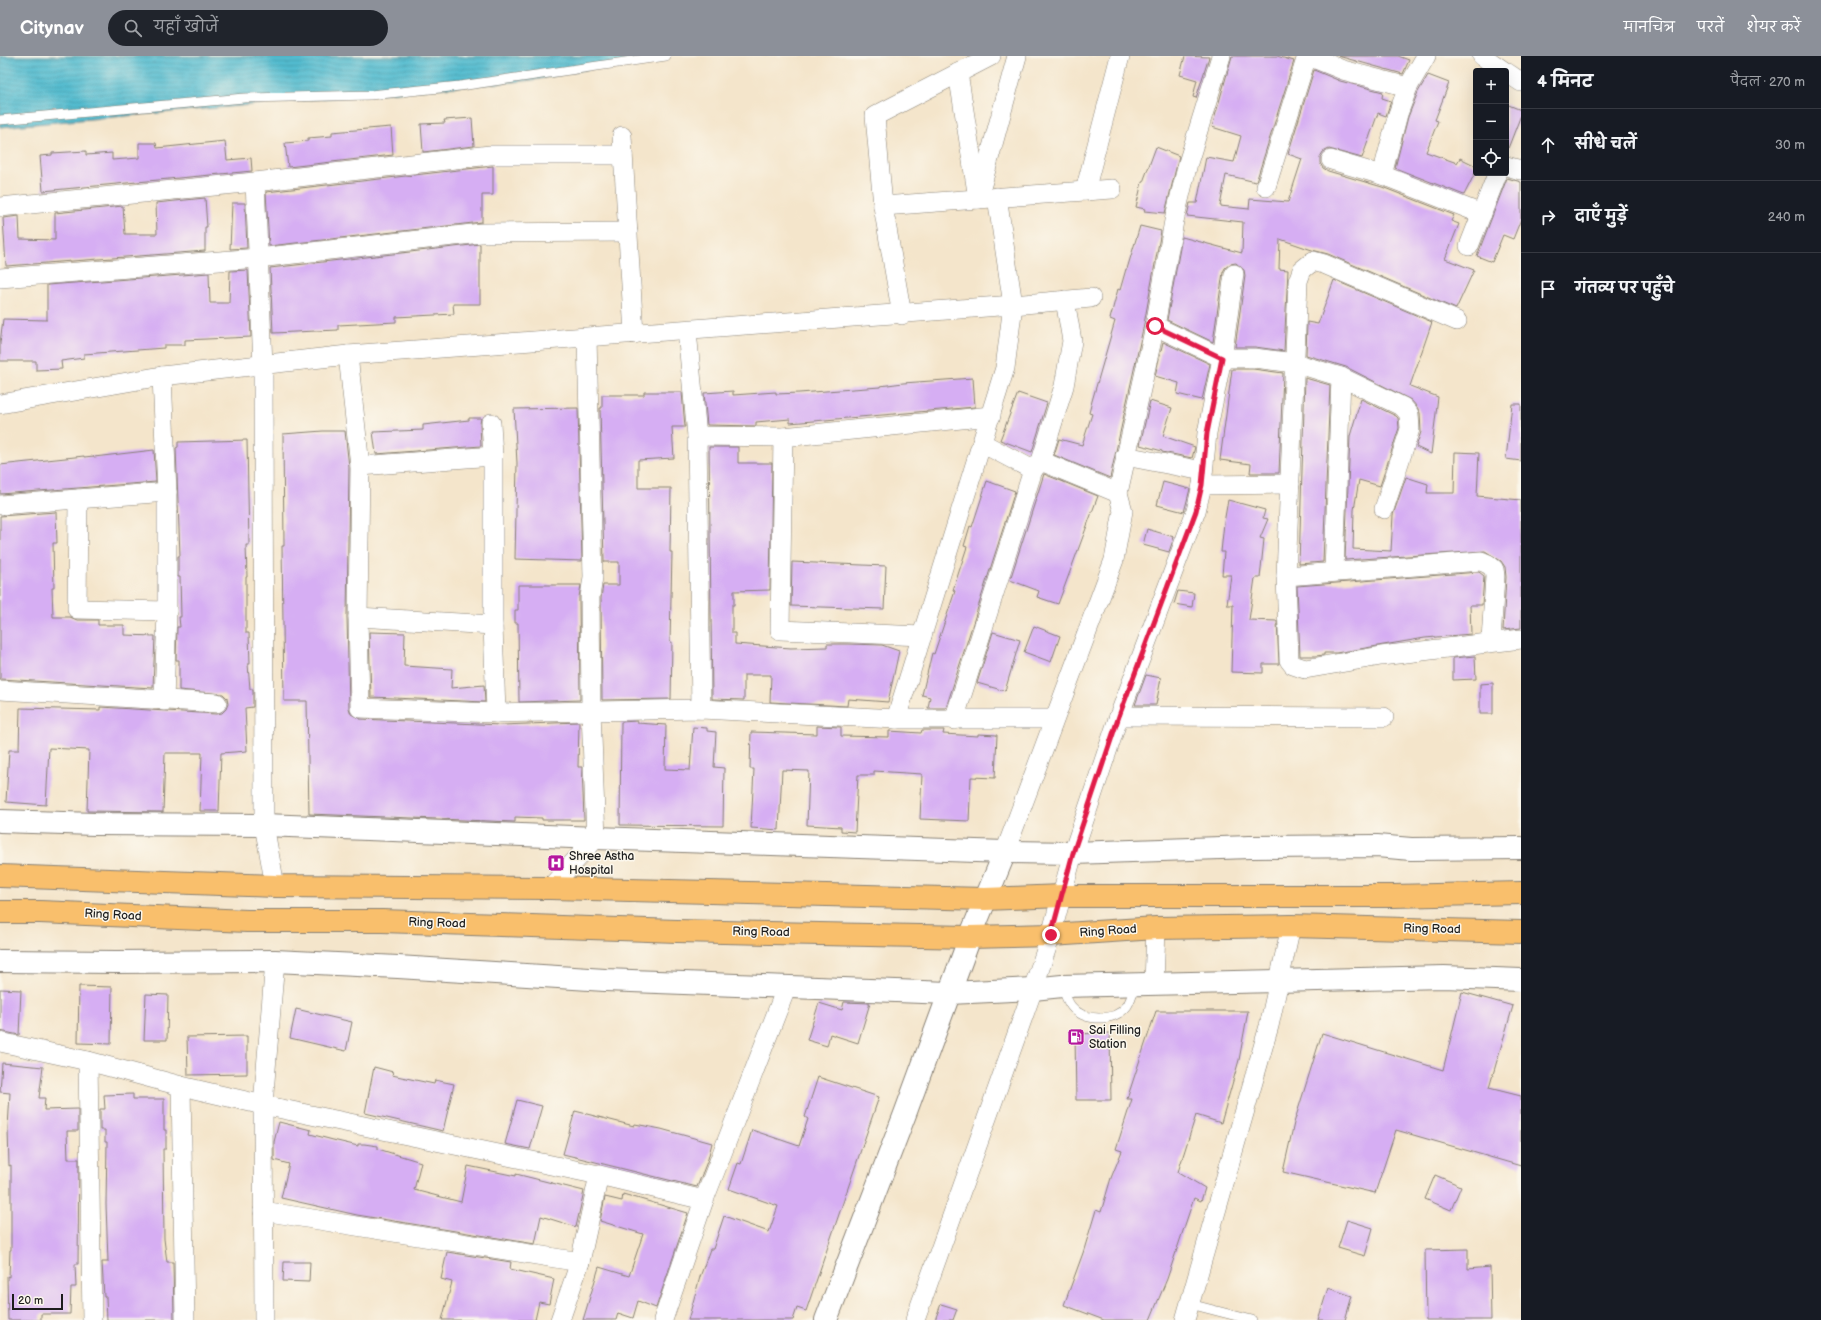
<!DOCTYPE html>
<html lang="hi">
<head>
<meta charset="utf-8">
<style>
	:root { --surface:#171b24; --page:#20242c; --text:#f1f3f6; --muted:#9ea1a6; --line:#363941; --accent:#8c9099 }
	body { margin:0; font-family:"Balsamiq Sans","Playpen Sans Deva",sans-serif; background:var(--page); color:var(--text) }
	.controls { position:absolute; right:12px; top:12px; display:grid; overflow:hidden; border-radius:4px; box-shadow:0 4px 16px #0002 }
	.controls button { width:36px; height:36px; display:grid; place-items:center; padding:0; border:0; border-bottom:1px solid var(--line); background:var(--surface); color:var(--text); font:20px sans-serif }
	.scale { position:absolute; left:12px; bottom:10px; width:51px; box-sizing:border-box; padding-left:4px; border:2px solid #1c1c1c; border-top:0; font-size:11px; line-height:14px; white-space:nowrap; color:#1c1c1c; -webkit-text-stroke:3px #fbf7ec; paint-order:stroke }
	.stop { position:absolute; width:12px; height:12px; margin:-9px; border:3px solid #e11d48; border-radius:50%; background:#fff }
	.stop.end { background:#e11d48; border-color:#fff; box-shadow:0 1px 4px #0008 }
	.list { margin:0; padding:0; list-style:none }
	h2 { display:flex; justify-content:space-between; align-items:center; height:52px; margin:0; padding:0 16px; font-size:17px }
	h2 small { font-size:13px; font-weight:400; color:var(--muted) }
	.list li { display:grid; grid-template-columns:26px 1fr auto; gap:12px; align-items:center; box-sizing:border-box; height:72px; padding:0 16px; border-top:1px solid var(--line) }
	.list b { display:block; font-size:15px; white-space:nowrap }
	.list em { font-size:13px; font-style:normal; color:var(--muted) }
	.icon { flex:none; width:22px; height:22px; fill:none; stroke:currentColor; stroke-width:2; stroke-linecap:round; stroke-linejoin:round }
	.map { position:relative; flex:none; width:1521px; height:1264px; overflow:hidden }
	header { display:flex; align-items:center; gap:24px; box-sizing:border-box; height:56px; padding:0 20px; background:var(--accent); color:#fff }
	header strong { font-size:19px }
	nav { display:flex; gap:22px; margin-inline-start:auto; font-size:14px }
	.search { width:280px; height:36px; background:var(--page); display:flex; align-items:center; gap:10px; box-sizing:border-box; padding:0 14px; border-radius:22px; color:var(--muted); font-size:15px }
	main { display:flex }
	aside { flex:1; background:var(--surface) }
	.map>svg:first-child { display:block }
	.water { fill:url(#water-rules); stroke:#376c76 }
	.building { fill:#d6aef3 }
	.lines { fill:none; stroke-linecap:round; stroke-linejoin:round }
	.service-casing { stroke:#888074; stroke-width:10 }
	.minor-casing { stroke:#888074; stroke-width:20 }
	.tertiary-casing { stroke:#888074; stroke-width:24 }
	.trunk-casing { stroke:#888074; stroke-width:24 }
	.service { stroke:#fff; stroke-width:9 }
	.minor { stroke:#fff; stroke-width:19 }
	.tertiary { stroke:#fff; stroke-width:22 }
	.trunk { stroke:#f9bf6c; stroke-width:22 }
	.route { stroke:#e11d48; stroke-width:5 }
	.labels { text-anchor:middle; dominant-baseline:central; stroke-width:3; stroke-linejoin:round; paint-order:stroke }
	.poi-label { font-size:12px; fill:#1c1c1c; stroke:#fbf7ec; text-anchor:start }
	.street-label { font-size:12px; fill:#1c1c1c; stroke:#fbf7ec }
</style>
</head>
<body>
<header>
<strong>Citynav</strong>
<div class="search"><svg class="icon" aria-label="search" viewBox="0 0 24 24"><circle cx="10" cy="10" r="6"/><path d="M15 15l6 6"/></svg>यहाँ खोजें</div>
<nav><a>मानचित्र</a><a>परतें</a><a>शेयर करें</a></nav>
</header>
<main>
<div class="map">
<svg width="1521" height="1264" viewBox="0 0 1521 1264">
	<defs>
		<pattern id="water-rules" width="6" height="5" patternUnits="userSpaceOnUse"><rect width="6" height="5" fill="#52bbcf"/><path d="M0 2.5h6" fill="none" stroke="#47a0b1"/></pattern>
	</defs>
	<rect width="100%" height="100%" fill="#fbf7ec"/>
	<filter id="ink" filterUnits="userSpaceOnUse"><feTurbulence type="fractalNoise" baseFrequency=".025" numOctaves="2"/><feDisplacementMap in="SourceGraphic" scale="8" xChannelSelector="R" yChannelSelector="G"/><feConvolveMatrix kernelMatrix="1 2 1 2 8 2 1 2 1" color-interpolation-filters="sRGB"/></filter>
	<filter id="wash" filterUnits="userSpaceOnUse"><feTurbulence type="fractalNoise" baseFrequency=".012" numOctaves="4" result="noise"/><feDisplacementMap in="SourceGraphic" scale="16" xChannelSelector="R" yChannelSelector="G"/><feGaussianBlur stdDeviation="0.9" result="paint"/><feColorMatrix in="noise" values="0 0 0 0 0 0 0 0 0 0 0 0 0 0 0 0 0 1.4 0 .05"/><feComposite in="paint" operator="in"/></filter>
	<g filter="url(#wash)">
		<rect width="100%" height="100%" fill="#f4e5cb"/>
		<polygon class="water" points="0,0 652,0 534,24 0,71"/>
		<g id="blocks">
			<g class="building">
				<polygon points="1185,0 1209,1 1196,42 1193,41 1197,24 1180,19"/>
				<polygon points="1232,0 1277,0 1294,5 1256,126 1226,119 1220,150 1249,153 1250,143 1288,146 1302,103 1288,98 1314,14 1340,25 1383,36 1382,42 1391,45 1386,60 1378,57 1362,102 1329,93 1323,96 1320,101 1320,107 1323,112 1328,115 1382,131 1454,159 1451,165 1459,168 1445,203 1474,214 1456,253 1328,198 1312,194 1280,183 1279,213 1288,214 1284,295 1255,291 1235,291 1245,220 1244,214 1236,207 1230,208 1225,212 1223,216 1213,286 1167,264 1182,181 1242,197 1243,166 1187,160 1190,147 1197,147 1206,101 1234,106 1241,80 1212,71"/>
				<polygon points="1338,0 1398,0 1409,4 1403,18"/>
				<polygon points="1428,19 1449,27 1435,64 1438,65 1426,96 1457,107 1460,102 1476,110 1476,115 1464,139 1395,112 1408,61 1418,36"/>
				<polygon points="1506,48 1521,54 1521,59 1507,95"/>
				<polygon points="472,62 474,90 423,96 421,68 445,67 444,64"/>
				<polygon points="391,71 393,99 288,111 285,87 308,85 308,82 332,80 332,76"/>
				<polygon points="225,85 227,104 251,102 252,115 43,135 40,100 52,99 52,97 86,95 86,99 112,97 112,104 139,102 139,87 156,87 157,92"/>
				<polygon points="1156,91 1179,100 1165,157 1144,155 1145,153 1136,151 1142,126 1143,126"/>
				<polygon points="493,110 493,139 482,139 482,166 269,190 266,136"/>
				<polygon points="1507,122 1521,126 1521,163 1513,183 1503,179 1492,206 1477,200"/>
				<polygon points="205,142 207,171 205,171 205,195 6,210 3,162 19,160 20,183 55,184 55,157 123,150 125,178 157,178 156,147"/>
				<polygon points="232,147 245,147 247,192 230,193"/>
				<polygon points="1140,170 1161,175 1144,268 1110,422 1054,399 1059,383 1082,389 1092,358 1089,357 1092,345 1115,265 1110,263 1118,233 1120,234 1126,213 1127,213"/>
				<polygon points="480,188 480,248 453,248 454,258 396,261 396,266 338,269 338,274 273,277 270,212"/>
				<polygon points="248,214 251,281 185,284 185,289 164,289 164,292 84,298 84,302 61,305 62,313 36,314 36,305 0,305 0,287 3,263 47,264 47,229 209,217 210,247 229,247 230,215"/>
				<polygon points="1334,224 1432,266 1410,330 1438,341 1431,398 1416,391 1421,376 1420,357 1417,351 1411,344 1346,311 1306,299 1307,266 1318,268"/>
				<polygon points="1163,286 1210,308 1202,344 1177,338 1179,327 1155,320"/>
				<polygon points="1232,313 1253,313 1283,317 1279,417 1250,417 1251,408 1220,404"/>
				<polygon points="973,322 975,351 790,367 790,363 756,366 756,370 707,369 704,337 733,335 733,339 776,336 776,338 799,337 880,331 880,330 903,327"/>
				<polygon points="1305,322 1330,329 1323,506 1299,508"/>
				<polygon points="644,336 682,336 685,371 672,371 674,402 638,404 638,432 671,432 670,496 672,496 670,586 672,586 671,643 602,644 601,542 603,529 619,529 619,506 604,506 600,352 602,352 602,339 644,339"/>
				<polygon points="1018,337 1047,347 1032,396 1000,384"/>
				<polygon points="1361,343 1396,360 1398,362 1399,372 1380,430 1359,424 1354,454 1353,493 1391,495 1393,459 1406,421 1428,428 1427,437 1454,437 1455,396 1479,397 1477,440 1521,444 1521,572 1503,574 1506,521 1505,511 1501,505 1485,495 1345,504 1350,380"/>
				<polygon points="1150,345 1172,352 1163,380 1195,391 1192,402 1162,396 1162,395 1140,389"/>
				<polygon points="1512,348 1521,348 1521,405 1506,403"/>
				<polygon points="578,352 582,505 515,503 517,407 514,353"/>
				<polygon points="469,362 481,362 480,368 481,390 376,398 373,376 423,374 423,369 469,364"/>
				<polygon points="323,375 345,375 349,411 347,561 349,652 351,658 360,663 502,669 579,666 578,711 582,711 584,764 542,764 542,762 515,761 515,766 309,758 307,645 284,645 282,490 284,490 283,378"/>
				<polygon points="247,384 249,489 246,489 247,521 246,521 246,577 249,577 250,608 248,608 250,633 253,633 253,651 245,652 247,695 221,697 219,755 200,755 202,697 165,697 163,756 87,755 89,694 49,692 46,749 6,746 9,694 19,694 20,652 100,654 100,651 216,658 222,657 226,653 228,648 227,642 223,638 179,634 179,604 176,604 177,571 180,571 179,561 181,561 180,521 178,521 178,500 180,500 176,392 178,391 178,386"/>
				<polygon points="709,391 738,391 738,407 772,407 770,534 734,535 734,549 732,549 732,577 735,577 735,588 791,592 827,591 827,588 849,588 882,589 899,595 888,646 848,643 847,650 770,646 771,619 744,619 744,644 712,643"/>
				<polygon points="154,394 156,426 0,438 0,409 84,400 84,401 94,400 94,401"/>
				<polygon points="1044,418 1098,440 1058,548 1037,541 1039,535 1010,524"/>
				<polygon points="987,425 1015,435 946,652 928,652 930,641 922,639 932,597 934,598 955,535 953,534 967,491 964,490 970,470 972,471"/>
				<polygon points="1163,426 1190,433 1184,456 1157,449"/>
				<polygon points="1228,444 1265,454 1263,462 1268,463 1260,482 1264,483 1260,522 1255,522 1249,564 1277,565 1279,608 1263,608 1263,617 1231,616 1233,549 1227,549 1231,519 1222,519 1224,496 1221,496 1224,467"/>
				<polygon points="56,456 57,487 53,487 54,532 52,532 53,561 70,561 77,564 98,564 98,569 124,569 124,579 155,580 153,632 0,623 0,460"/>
				<polygon points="1147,473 1174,481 1169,496 1143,489"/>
				<polygon points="792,506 886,510 884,553 791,550"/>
				<polygon points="1479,516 1484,520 1482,549 1470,549 1471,578 1425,582 1336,597 1324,597 1324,599 1316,600 1300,600 1297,530"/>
				<polygon points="518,529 581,529 579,541 580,644 519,646 518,567 515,567 515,554 518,554"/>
				<polygon points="1178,535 1194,537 1192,551 1174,548"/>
				<polygon points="1034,570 1060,580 1051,606 1024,596"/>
				<polygon points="369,576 405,577 404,610 452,613 451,632 484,629 485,646 371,641"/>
				<polygon points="993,576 1020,584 1005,635 977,627"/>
				<polygon points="1475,600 1476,623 1453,624 1453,602"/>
				<polygon points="1146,619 1161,622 1156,649 1135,649"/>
				<polygon points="1493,627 1493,658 1480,658 1480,628"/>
				<polygon points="637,665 637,667 666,669 665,713 690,714 693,671 707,672 707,675 716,676 714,711 724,712 723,770 620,769 621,666"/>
				<polygon points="817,670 841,671 841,680 889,681 889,675 921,677 922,674 944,674 943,678 978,680 978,678 997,679 995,722 971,721 969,765 920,763 922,718 874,715 874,719 858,719 855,776 841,775 841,771 807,769 809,715 782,714 779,774 751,772 754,713 750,713 751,676 817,678"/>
				<polygon points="79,930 112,931 111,988 78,987"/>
				<polygon points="0,933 21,934 19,979 0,975"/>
				<polygon points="1462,936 1513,950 1489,1032 1521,1040 1521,1110 1396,1074 1375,1137 1283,1116 1294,1067 1322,977 1443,1014"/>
				<polygon points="146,938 168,939 167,984 144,984"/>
				<polygon points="844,946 870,947 858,987 830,978 827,990 807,984 819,947 842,954"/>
				<polygon points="296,953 352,966 346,995 290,982"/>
				<polygon points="1156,955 1248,955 1239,1004 1221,1067 1196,1059 1178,1116 1205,1132 1201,1145 1194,1142 1167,1223 1150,1264 1104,1264 1064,1249 1083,1197 1096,1154 1101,1156 1111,1122 1122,1095 1116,1093 1132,1043 1127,1043"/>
				<polygon points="1110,977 1111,1044 1076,1044 1075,978"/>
				<polygon points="247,980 247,1018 188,1019 187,981"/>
				<polygon points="2,1007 43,1011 39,1042 45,1042 44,1054 78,1053 78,1075 67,1075 68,1103 79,1103 78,1208 75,1208 76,1231 71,1231 70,1258 41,1258 41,1264 8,1264 7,1220 9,1221 10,1194 11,1194 11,1109 9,1110 8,1072 10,1037 0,1036"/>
				<polygon points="374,1011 393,1016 392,1019 434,1028 435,1024 454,1028 443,1075 365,1057"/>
				<polygon points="818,1021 879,1041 806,1255 797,1252 793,1264 688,1264 700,1221 710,1193 713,1193 724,1160 769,1176 778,1150 729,1133 738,1107 741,1108 752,1074 799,1090 808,1063 805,1061"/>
				<polygon points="133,1038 133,1043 164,1043 164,1074 166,1074 166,1093 163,1093 164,1183 167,1206 173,1206 174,1264 107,1264 106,1241 104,1241 102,1206 108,1206 106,1148 107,1086 105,1086 105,1074 100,1074 100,1053 105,1053 104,1039"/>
				<polygon points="517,1044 542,1050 530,1093 505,1088"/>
				<polygon points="575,1055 634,1070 635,1068 661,1073 712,1087 708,1103 697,1131 563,1098"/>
				<polygon points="279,1066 311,1074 310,1078 333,1084 358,1090 358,1088 364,1088 378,1090 378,1093 421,1106 414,1134 461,1146 468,1110 516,1120 516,1118 584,1135 576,1171 541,1160 535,1188 357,1159 281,1142 289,1108 274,1104 274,1086"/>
				<polygon points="1435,1119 1461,1130 1451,1154 1425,1143"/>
				<polygon points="623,1138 688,1157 656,1252 638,1245 633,1262 618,1257 616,1264 583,1264 599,1211 629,1220 643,1178 600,1165 605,1141 622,1145"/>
				<polygon points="1347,1164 1373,1172 1365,1200 1338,1192"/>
				<polygon points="1468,1193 1468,1213 1490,1211 1491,1264 1426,1264 1425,1194"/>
				<polygon points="447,1196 511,1206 510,1213 554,1223 549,1248 539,1246 535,1264 442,1264 452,1226 441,1223"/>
				<polygon points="284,1206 310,1206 309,1226 283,1225"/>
				<polygon points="1328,1232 1352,1240 1345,1264 1318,1264"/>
				<polygon points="941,1248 957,1253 953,1264 935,1264"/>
			</g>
		</g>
	</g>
	<g filter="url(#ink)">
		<use href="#blocks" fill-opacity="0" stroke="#888074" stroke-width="1"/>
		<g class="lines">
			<g class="service-casing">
				<g id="service">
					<polyline points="0,64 244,42 370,39 460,30 666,0"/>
					<path d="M1062,930C1064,936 1067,945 1071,950C1083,966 1115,966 1127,950C1131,944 1133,936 1135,929"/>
					<polyline points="1190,1248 1252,1264"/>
				</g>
			</g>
			<g class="minor-casing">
				<g id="minor">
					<polyline points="991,0 875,60 883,150 1112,133"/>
					<polyline points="1308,0 1343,14 1408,31"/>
					<polyline points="1482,0 1504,15"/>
					<polyline points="1506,16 1521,26"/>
					<polyline points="958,17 977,136"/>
					<polyline points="622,80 634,278"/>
					<polyline points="1331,104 1382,119 1482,158"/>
					<polyline points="1506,110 1521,114"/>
					<polyline points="1382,119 1398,58 1408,31 1426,0"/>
					<polyline points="255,126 263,309 264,769 275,830"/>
					<polyline points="1266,131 1307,0"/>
					<polyline points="1085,135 1120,0"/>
					<polyline points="997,141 1013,249 1091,242"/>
					<polyline points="978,143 1017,0"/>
					<polyline points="883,150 902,259"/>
					<polyline points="0,151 255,126 490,99 623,99"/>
					<polyline points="1469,190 1496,121"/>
					<polyline points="0,222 258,202 481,177 628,176"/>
					<polyline points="1457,265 1324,208 1313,205 1302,214 1298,225 1286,520 1289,604 1293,609 1305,613 1381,600 1521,583"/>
					<polyline points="1155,270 1222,302 1254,302 1295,307 1341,321 1403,351 1409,358 1410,373 1384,453"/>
					<polyline points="687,275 697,380 701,653"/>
					<polyline points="348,299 360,410 358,561 360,652 496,657 701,653 896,663 1054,663"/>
					<polyline points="162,320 167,436 167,555 164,645"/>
					<polyline points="0,348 162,320 348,299 1013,249 1005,312 896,663"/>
					<polyline points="491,367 493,400 493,569 496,657"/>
					<polyline points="697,380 783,381 991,360"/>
					<polyline points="783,381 780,574 922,580"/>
					<polyline points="982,387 1033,414 1041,405 1118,437"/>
					<polyline points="1125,400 1203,415"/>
					<polyline points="1041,405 1064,330 1072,285 1065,244"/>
					<polyline points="360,410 493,400"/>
					<polyline points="1202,429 1290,428"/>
					<polyline points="78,443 77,553 167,555"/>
					<polyline points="0,449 167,436"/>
					<polyline points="1334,516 1341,321"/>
					<polyline points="1286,520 1481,505 1488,508 1494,513 1495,520 1491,585"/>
					<polyline points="358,561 493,569"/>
					<polyline points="0,634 217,647"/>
					<polyline points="1119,660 1384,661"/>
					<polyline points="954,664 1033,414"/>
					<polyline points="1005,796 1114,504 1123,455 1118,437 1155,270 1174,165 1188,107 1221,0"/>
					<polyline points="550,832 596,782 591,655 590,541 593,521 587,282"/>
					<polyline points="1154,928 1156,872"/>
					<polyline points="0,986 88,1005 181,1030 263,1049 599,1119 704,1144"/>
					<polyline points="88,1005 92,1264"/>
					<polyline points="181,1030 185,1264"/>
					<polyline points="263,1155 580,1206 599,1119"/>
					<polyline points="264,1264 263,1049 275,905"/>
					<polyline points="560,1264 580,1206"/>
					<polyline points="663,1264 704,1144 787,930"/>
					<polyline points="915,1264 1033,933 1051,879 1073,797 1119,660 1196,455 1202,429 1207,377 1222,302 1234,218"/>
					<polyline points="1185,1264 1269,970 1291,870"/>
				</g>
			</g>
			<g class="tertiary-casing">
				<g id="tertiary">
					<polyline points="0,765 95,768 264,769 596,782 1005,796 1073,797 1250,791 1377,790 1411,793 1521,792"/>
					<polyline points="0,905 116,906 275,905 398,911 605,924 949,937 1033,933 1062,930 1444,921 1521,924"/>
					<polyline points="826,1264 905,1058 970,881 1005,796"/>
				</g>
			</g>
			<g class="trunk-casing">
				<g id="trunk">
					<polyline points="0,820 275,830 550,832 985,843 1062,840 1393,840 1521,837"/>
					<polyline points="0,856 40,856 247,865 382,865 677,875 970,881 1051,879 1156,872 1291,870 1521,876"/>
				</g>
			</g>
			<use href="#service" class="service"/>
			<use href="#minor" class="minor"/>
			<use href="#tertiary" class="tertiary"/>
			<use href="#trunk" class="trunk"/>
		</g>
	</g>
	<g class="lines" filter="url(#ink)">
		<polyline class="route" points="1051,879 1073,797 1119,660 1196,455 1202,429 1207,377 1222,302 1155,270"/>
	</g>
	<defs>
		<g id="hospital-square" transform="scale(0.9)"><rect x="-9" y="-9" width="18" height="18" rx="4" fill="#b5179e" stroke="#fbf7ec"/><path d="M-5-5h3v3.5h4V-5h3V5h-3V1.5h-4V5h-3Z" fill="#fff"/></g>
		<g id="fuel-square" transform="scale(0.9)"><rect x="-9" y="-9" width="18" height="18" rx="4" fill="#b5179e" stroke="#fbf7ec"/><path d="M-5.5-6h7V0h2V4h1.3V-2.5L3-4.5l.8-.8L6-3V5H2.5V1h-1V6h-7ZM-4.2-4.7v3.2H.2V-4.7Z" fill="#fff"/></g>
	</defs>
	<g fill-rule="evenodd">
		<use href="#hospital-square" x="556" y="807"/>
		<use href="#fuel-square" x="1076" y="981"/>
	</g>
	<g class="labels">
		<g class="poi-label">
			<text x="569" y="800">Shree Astha<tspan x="569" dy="14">Hospital</tspan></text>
			<text x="1089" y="974">Sai Filling<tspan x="1089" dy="14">Station</tspan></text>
		</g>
		<g class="street-label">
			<text transform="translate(113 859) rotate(3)">Ring Road</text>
			<text transform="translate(437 867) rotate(2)">Ring Road</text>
			<text transform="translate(1432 873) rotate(1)">Ring Road</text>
			<text transform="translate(1108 875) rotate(-4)">Ring Road</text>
			<text transform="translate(761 876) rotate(1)">Ring Road</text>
		</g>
	</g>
</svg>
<div class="controls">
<button>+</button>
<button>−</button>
<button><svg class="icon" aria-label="locate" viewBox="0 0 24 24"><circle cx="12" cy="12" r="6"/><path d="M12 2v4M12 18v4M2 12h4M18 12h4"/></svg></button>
</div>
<div class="scale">20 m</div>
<div class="stop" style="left:1155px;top:270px"></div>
<div class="stop end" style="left:1051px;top:879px"></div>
</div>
<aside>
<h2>4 मिनट<small>पैदल · 270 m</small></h2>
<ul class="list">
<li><svg class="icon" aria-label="ahead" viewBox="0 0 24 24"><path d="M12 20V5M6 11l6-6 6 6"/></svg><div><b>सीधे चलें</b></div><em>30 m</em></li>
<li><svg class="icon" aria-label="right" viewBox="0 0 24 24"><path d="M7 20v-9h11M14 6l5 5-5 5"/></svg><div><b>दाएँ मुड़ें</b></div><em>240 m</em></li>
<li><svg class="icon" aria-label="arrive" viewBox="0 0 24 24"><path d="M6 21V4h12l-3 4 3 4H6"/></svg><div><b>गंतव्य पर पहुँचे</b></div></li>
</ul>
</aside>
</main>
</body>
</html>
